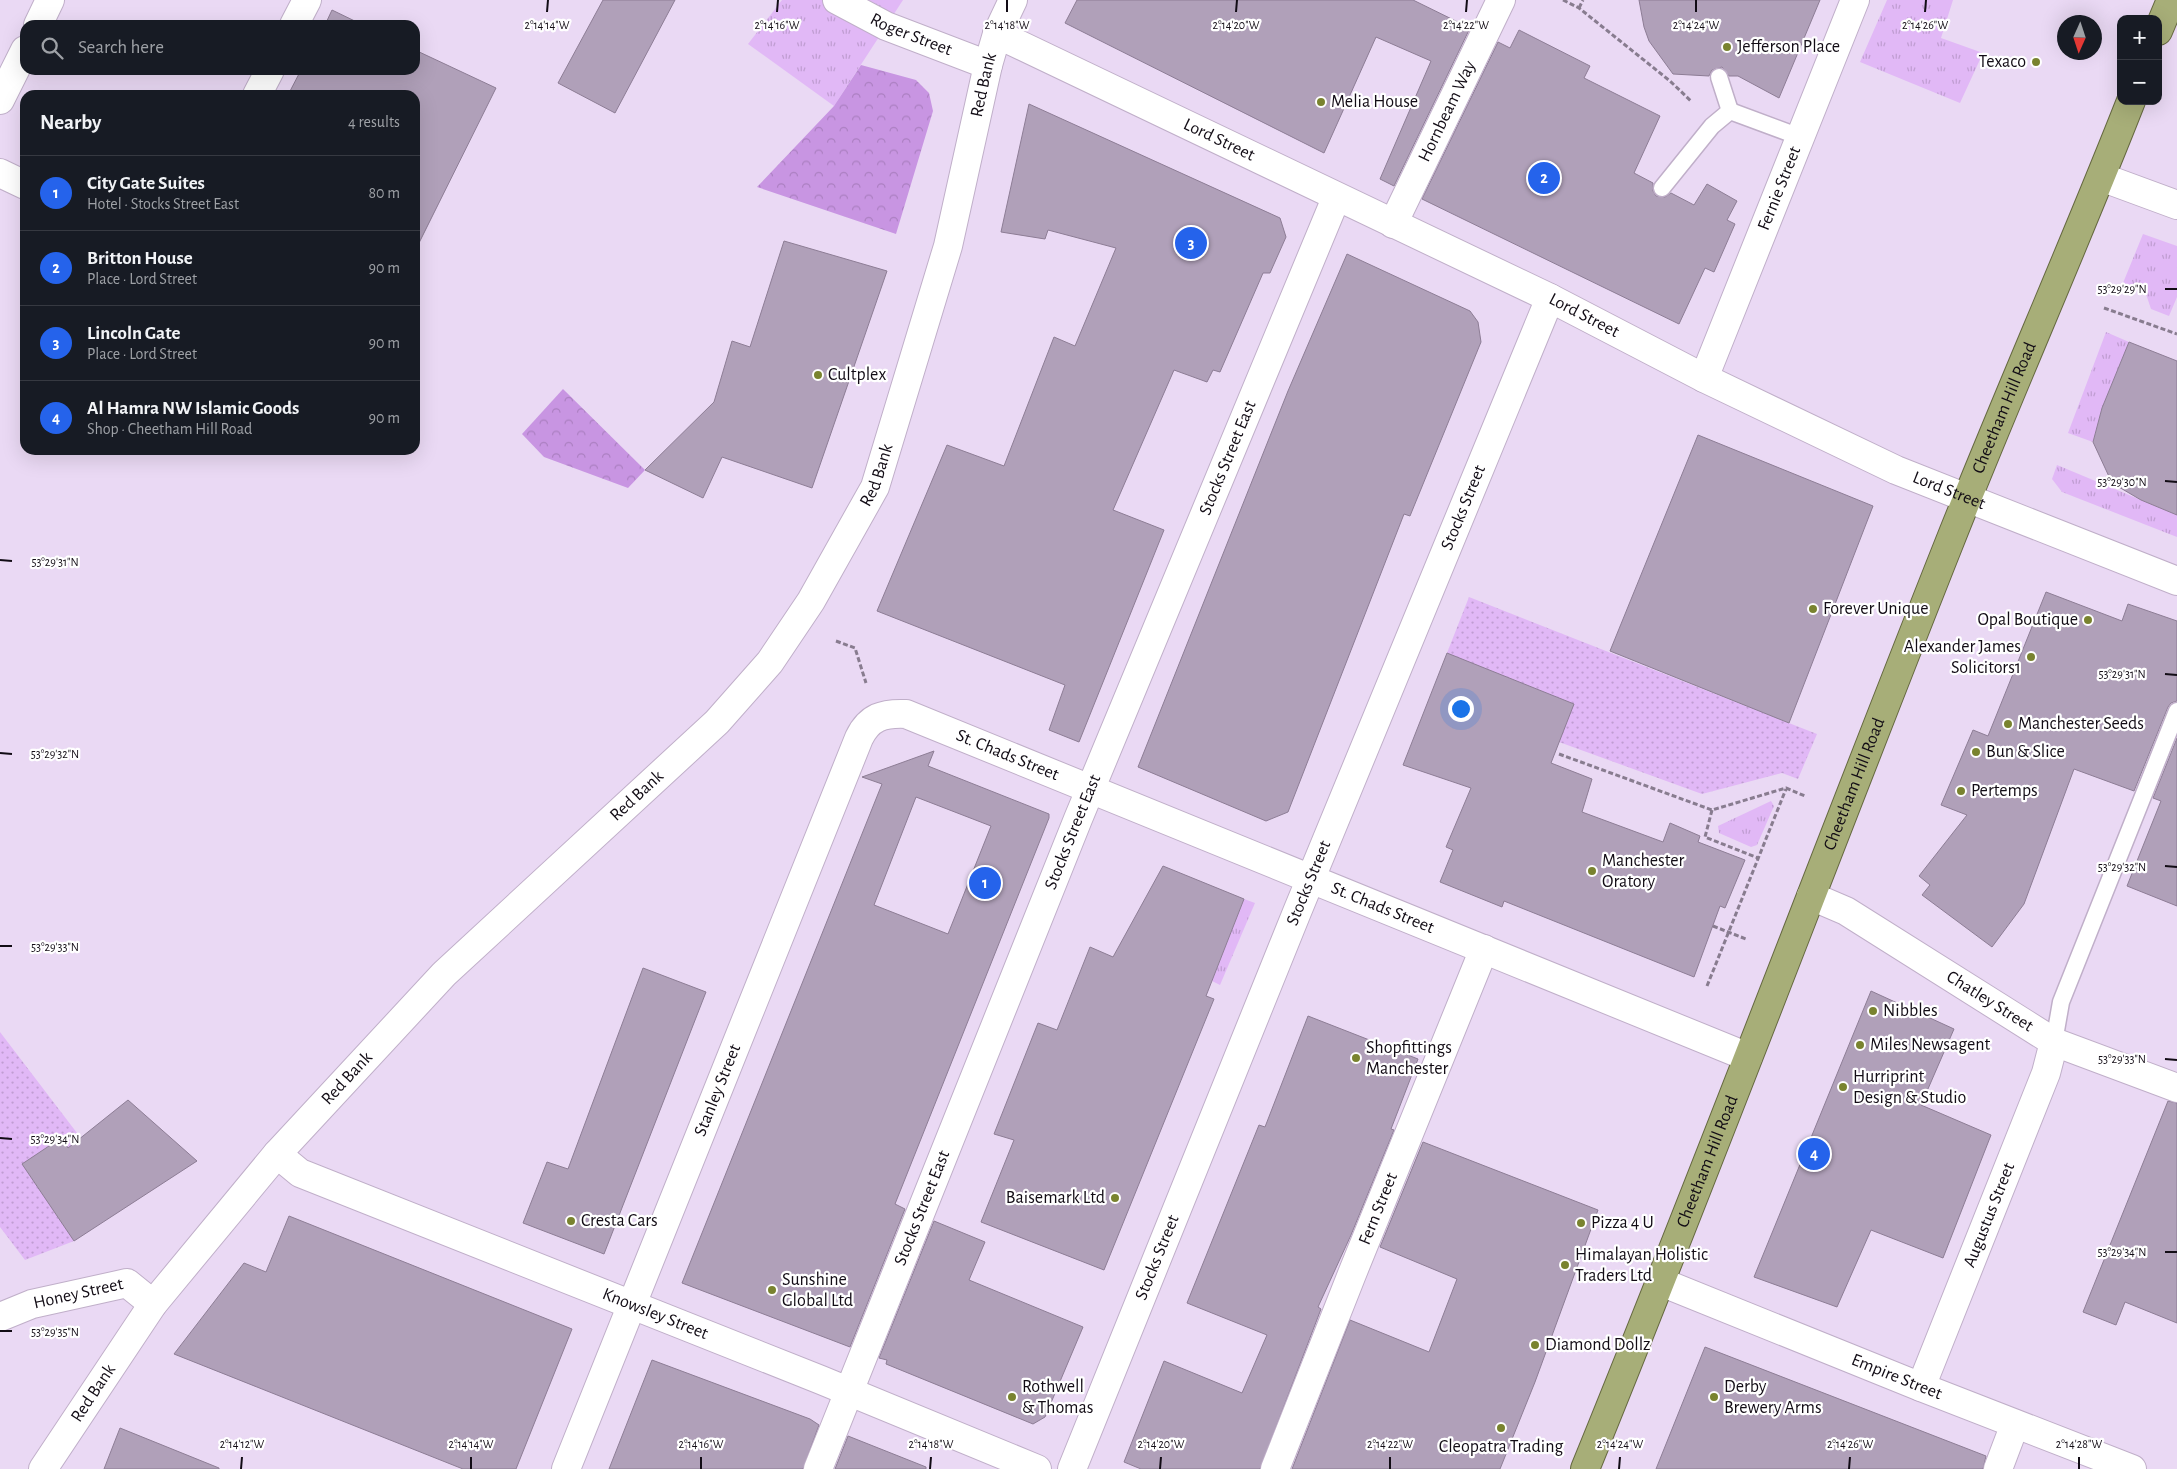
<!DOCTYPE html>
<html lang="en">
<head>
<meta charset="utf-8">
<style>
	:root { --surface:#171b24; --page:#20242c; --text:#f1f3f6; --muted:#9ea1a6; --line:#363941; --accent:#2563eb }
	body { margin:0; font-family:"Alegreya Sans",sans-serif; background:var(--page); color:var(--text) }
	.controls { position:absolute; right:15px; top:15px; display:grid; overflow:hidden; border-radius:10px; box-shadow:0 5px 20px #0002 }
	.controls button { width:45px; height:45px; display:grid; place-items:center; padding:0; border:0; border-bottom:1px solid var(--line); background:var(--surface); color:var(--text); font:25px sans-serif }
	.compass { position:absolute; left:2057px; top:15px; width:45px; height:45px; border-radius:50%; background:var(--surface); box-shadow:0 5px 20px #0002; rotate:183deg }
	.you { position:absolute; left:1460px; top:708px; width:18px; height:18px; margin:-12px; border:4px solid #fff; border-radius:50%; background:#1a73e8; box-shadow:0 0 0 8px #1a73e833 }
	.badge { display:grid; place-items:center; width:32px; height:32px; border-radius:50%; background:var(--accent); color:#fff; font-size:16px; font-weight:700 }
	.pin { position:absolute; translate:-50% -50%; border:2px solid #fff; box-shadow:0 1px 5px #0006 }
	.list { margin:0; padding:0; list-style:none }
	h2 { display:flex; justify-content:space-between; align-items:center; height:65px; margin:0; padding:0 20px; font-size:21px }
	h2 small { font-size:16px; font-weight:400; color:var(--muted) }
	.list li { display:grid; grid-template-columns:32px 1fr auto; gap:15px; align-items:center; box-sizing:border-box; height:75px; padding:0 20px; border-top:1px solid var(--line) }
	.list b { display:block; font-size:19px; white-space:nowrap }
	.list p { margin:0; font-size:16px; white-space:nowrap; color:var(--muted) }
	.list em { font-size:16px; font-style:normal; color:var(--muted) }
	.icon { flex:none; width:28px; height:28px; fill:none; stroke:currentColor; stroke-width:2; stroke-linecap:round; stroke-linejoin:round }
	.map { position:relative; flex:none; width:2177px; height:1469px; overflow:hidden }
	.search { position:absolute; background:var(--surface); box-shadow:0 5px 20px #0002; left:20px; top:20px; width:400px; height:55px; display:flex; align-items:center; gap:12px; box-sizing:border-box; padding:0 18px; border-radius:15px; color:var(--muted); font-size:19px }
	.panel { position:absolute; background:var(--surface); box-shadow:0 5px 20px #0002; left:20px; top:90px; width:400px; height:365px; border-radius:15px }
	.map>svg:first-child { display:block }
	.grass { fill:url(#grass-tufts) }
	.forest { fill:url(#forest-crowns) }
	.garden { fill:url(#garden-dots) }
	.building { fill:#b0a0b9; stroke:#8d7d95; fill-rule:evenodd }
	.lines { fill:none; stroke-linecap:round; stroke-linejoin:round }
	.service-casing { stroke:#c0afc9; stroke-width:19 }
	.minor-casing { stroke:#c0afc9; stroke-width:30 }
	.trunk-casing { stroke:#656840; stroke-width:30 }
	.path { stroke:#887c8f; stroke-width:3; stroke-dasharray:5 2.5; stroke-linecap:butt }
	.service { stroke:#fff; stroke-width:16 }
	.minor { stroke:#fff; stroke-width:28 }
	.trunk { stroke:#a7ae78; stroke-width:28 }
	.ticks { fill:none; stroke:#120c15; stroke-width:2 }
	.poi-dot { fill:#79832f; stroke:#fff; stroke-width:2 }
	.labels { text-anchor:middle; dominant-baseline:central; stroke-width:4.5; stroke-linejoin:round; paint-order:stroke }
	.street-label { font-size:18px; fill:#120c15; stroke:#fff }
	.poi-label { font-size:18px; fill:#120c15; stroke:#fff; text-anchor:start }
	.ticks-label { font-size:12px; text-anchor:middle; fill:#120c15; stroke:#fff; stroke-width:4.5; stroke-linejoin:round; paint-order:stroke }
</style>
</head>
<body>
<div class="map">
<svg width="2177" height="1469" viewBox="0 0 2177 1469">
	<defs>
		<pattern id="grass-tufts" width="24" height="20" patternUnits="userSpaceOnUse" patternTransform="scale(1.25)"><rect width="24" height="20" fill="#e1b8f6"/><path d="M3 7l-1-3M5 7V3M7 7l1-3M15 17l-1-3M17 17v-4M19 17l1-3" fill="none" stroke="#c09dd2"/></pattern>
		<pattern id="forest-crowns" width="20" height="18" patternUnits="userSpaceOnUse" patternTransform="scale(1.25)"><rect width="20" height="18" fill="#c895e2"/><path d="M2 6a3 3 0 1 1 6 0M12 15a3 3 0 1 1 6 0" fill="none" stroke="#ab7fc1"/></pattern>
		<pattern id="garden-dots" width="8" height="8" patternUnits="userSpaceOnUse" patternTransform="scale(1.25)"><rect width="8" height="8" fill="#e1b8f6"/><path d="M2 2h.1M6 6h.1" fill="none" stroke="#c09dd2" stroke-width="1.8" stroke-linecap="round"/></pattern>
	</defs>
	<rect width="100%" height="100%" fill="#ead9f4"/>
	<g class="grass">
		<polygon points="782,0 903,0 834,106 748,44"/>
		<polygon points="1887,0 1953,0 1941,38 1983,53 1960,103 1860,62"/>
		<polygon points="2143,234 2177,246 2177,297 2169,316 2151,309 2146,294 2123,283"/>
		<polygon points="2106,332 2129,342 2102,408 2093,442 2068,433"/>
		<polygon points="2057,465 2177,515 2177,537 2062,492 2052,479"/>
		<polygon points="1771,801 1774,806 1757,845 1751,847 1719,833 1718,826"/>
		<polygon points="1244,899 1255,903 1220,985 1212,981"/>
	</g>
	<g class="forest">
		<polygon points="861,65 916,80 929,93 933,111 896,234 757,187 834,106"/>
		<polygon points="563,389 645,470 628,488 544,457 522,434"/>
	</g>
	<g class="garden">
		<polygon points="1469,597 1817,734 1798,779 1782,773 1702,794 1559,742 1447,653"/>
		<polygon points="0,1032 93,1154 79,1163 61,1138 22,1164 74,1241 25,1260 0,1227"/>
	</g>
	<g class="building">
		<polygon points="603,0 675,0 615,113 558,83"/>
		<polygon points="1077,0 1413,0 1470,28 1394,186 1380,179 1431,61 1376,37 1324,153 1065,23"/>
		<polygon points="1639,0 1820,0 1779,98 1738,76 1729,76 1722,67 1712,70 1709,76 1673,74 1649,41 1644,27"/>
		<polygon points="332,10 363,25 325,25"/>
		<polygon points="1519,30 1590,66 1584,78 1660,116 1634,173 1653,183 1653,191 1656,196 1665,197 1671,193 1694,205 1707,184 1737,201 1727,220 1735,224 1714,272 1705,268 1679,324 1422,199 1498,42 1510,48"/>
		<polygon points="415,50 496,88 415,251 415,95 288,95 301,70 415,70"/>
		<polygon points="1029,104 1280,218 1286,237 1270,273 1263,273 1220,372 1213,370 1207,382 1174,370 1113,510 1164,530 1079,742 1049,730 1065,685 877,611 947,445 1004,466 1054,337 1075,346 1116,248 1048,230 1045,239 1001,232"/>
		<polygon points="784,241 887,271 812,488 722,457 703,498 645,470 714,402 732,341 750,347"/>
		<polygon points="1347,254 1470,311 1478,322 1481,342 1410,516 1404,514 1288,812 1266,821 1138,767 1288,391"/>
		<polygon points="2129,342 2177,361 2177,515 2141,500 2112,483 2093,442 2102,408"/>
		<polygon points="1698,435 1873,506 1789,723 1610,651"/>
		<polygon points="2046,592 2122,621 2128,604 2177,621 2177,701 2171,703 2168,707 2134,791 2074,769 2024,904 1992,947 1922,895 1930,885 1919,876 1967,815 1941,805 1973,730 1988,736"/>
		<polygon points="1447,653 1574,704 1551,763 1592,779 1582,812 1663,842 1670,823 1700,836 1698,842 1745,860 1725,908 1720,906 1694,977 1504,901 1502,907 1440,882 1453,850 1446,847 1471,788 1403,765"/>
		<polygon points="2177,738 2177,906 2127,886 2161,801 2153,798"/>
		<path d="M934,751L928,766L1049,814V818L895,1204L905,1209L850,1347L682,1283L882,784L862,777ZM916,797L991,826L948,934L874,905Z"/>
		<polygon points="1163,866 1244,899 1206,996 1214,999 1104,1270 981,1222 1014,1140 994,1134 1038,1023 1057,1030 1090,947 1113,957"/>
		<polygon points="643,968 706,992 604,1254 523,1223 547,1162 568,1169"/>
		<polygon points="1871,991 1954,1029 1921,1105 1991,1135 1943,1258 1871,1230 1837,1307 1754,1277"/>
		<polygon points="1308,1016 1418,1059 1391,1129 1394,1130 1351,1235 1318,1307 1321,1309 1260,1469 1141,1469 1124,1462 1164,1361 1242,1393 1267,1335 1187,1303 1259,1125 1265,1127"/>
		<polygon points="128,1100 197,1161 74,1241 22,1164 61,1138 68,1148"/>
		<polygon points="2168,1101 2177,1103 2177,1323 2125,1302 2116,1325 2083,1312"/>
		<polygon points="1423,1142 1598,1210 1535,1382 1500,1469 1292,1469 1350,1320 1429,1352 1457,1279 1380,1247"/>
		<polygon points="289,1216 572,1329 516,1469 463,1469 174,1354 244,1263 266,1272"/>
		<polygon points="934,1221 985,1242 969,1280 1083,1327 1045,1417 1033,1424 886,1364 887,1360 879,1358"/>
		<polygon points="1705,1347 1986,1456 1983,1469 1656,1469"/>
		<polygon points="652,1360 810,1419 819,1425 803,1469 609,1469"/>
		<polygon points="120,1428 219,1468 219,1469 104,1469"/>
		<polygon points="848,1436 926,1467 926,1469 835,1469"/>
	</g>
	<g class="lines">
		<g class="service-casing">
			<g id="service">
				<polyline points="1719,77 1730,111"/>
				<polyline points="1662,188 1712,126 1730,111 1800,137"/>
				<polyline points="2054,1042 2061,1002 2177,711"/>
			</g>
		</g>
		<g class="minor-casing">
			<g id="minor">
				<path id="s1" d="M837,0L886,26L988,65"/>
				<polyline points="38,25 50,0"/>
				<polyline points="294,25 307,0"/>
				<path id="s2" d="M997,34L1550,298L1704,378L1896,470L2177,581"/>
				<polyline points="257,95 270,70"/>
				<polyline points="0,100 25,50"/>
				<polyline points="0,173 25,185"/>
				<polyline points="2101,177 2177,205"/>
				<path id="s3" d="M1393,224L1501,0"/>
				<path id="s4" d="M1704,378L1855,0"/>
				<path id="s5" d="M1811,896L1846,911L2054,1042L2177,1088"/>
				<path id="s6" d="M277,1154L300,1173L821,1380L1037,1469"/>
				<path id="s7" d="M1661,1282L1921,1387L2132,1469"/>
				<path id="s8" d="M0,1317L32,1304L127,1283L153,1304"/>
				<path id="s9" d="M1921,1387L2046,1073L2054,1042"/>
				<path id="s10" d="M43,1469L153,1304L277,1154L444,974L717,722L770,662L811,601L875,487L948,246L988,65L997,34L1013,0"/>
				<path id="s11" d="M566,1469L859,738C869,717 883,713 906,714L1748,1057"/>
				<path id="s12" d="M818,1469L1078,819L1336,198"/>
				<path id="s13" d="M1072,1469L1297,912L1550,298"/>
				<path id="s14" d="M1275,1469L1352,1274L1484,949"/>
				<polyline points="1998,1469 2015,1424"/>
			</g>
		</g>
		<g class="trunk-casing">
			<g id="trunk">
				<polyline points="2158,31 2171,0"/>
				<path id="s15" d="M1585,1469C1710,1163 1826,853 1948,546C2007,397 2072,251 2131,101"/>
			</g>
		</g>
		<g class="path">
			<polyline points="1563,0 1579,8 1670,81 1692,102"/>
			<polyline points="1579,8 1583,0"/>
			<polyline points="2104,308 2177,334"/>
			<polyline points="836,641 855,648 866,683"/>
			<polyline points="1559,754 1712,810 1786,788 1805,796"/>
			<polyline points="1712,810 1705,837 1758,858"/>
			<polyline points="1713,926 1746,939"/>
			<polyline points="1707,986 1786,789"/>
		</g>
		<use href="#service" class="service"/>
		<use href="#minor" class="minor"/>
		<use href="#trunk" class="trunk"/>
	</g>
	<path class="ticks" d="M547,12L548,0M777,12L778,0M1007,12V0M1236,12L1237,0M1466,12L1467,0M1696,12V0M1925,12L1926,0M2165,289H2177M2165,481L2177,482M0,560L12,561M2165,674L2177,675M0,753L12,754M2165,866L2177,867M0,946H12M2165,1059L2177,1060M0,1138L12,1139M2165,1252H2177M0,1331H12M241,1469L242,1457M471,1469V1457M701,1469V1457M930,1469L931,1457M1160,1469L1161,1457M1390,1469V1457M1619,1469L1620,1457M1849,1469L1850,1457M2079,1469V1457"/>
	<g class="poi-dot">
		<circle cx="1727" cy="47" r="5"/>
		<circle cx="2036" cy="62" r="5"/>
		<circle cx="1321" cy="102" r="5"/>
		<circle cx="818" cy="375" r="5"/>
		<circle cx="1813" cy="609" r="5"/>
		<circle cx="2088" cy="620" r="5"/>
		<circle cx="2031" cy="657" r="5"/>
		<circle cx="2008" cy="724" r="5"/>
		<circle cx="1976" cy="752" r="5"/>
		<circle cx="1961" cy="791" r="5"/>
		<circle cx="1592" cy="871" r="5"/>
		<circle cx="1873" cy="1011" r="5"/>
		<circle cx="1860" cy="1045" r="5"/>
		<circle cx="1356" cy="1058" r="5"/>
		<circle cx="1843" cy="1087" r="5"/>
		<circle cx="1115" cy="1198" r="5"/>
		<circle cx="571" cy="1221" r="5"/>
		<circle cx="1581" cy="1223" r="5"/>
		<circle cx="1565" cy="1265" r="5"/>
		<circle cx="772" cy="1290" r="5"/>
		<circle cx="1535" cy="1345" r="5"/>
		<circle cx="1012" cy="1397" r="5"/>
		<circle cx="1714" cy="1397" r="5"/>
		<circle cx="1501" cy="1428" r="5"/>
	</g>
	<g class="labels">
		<g class="street-label">
			<text stroke="none"><textPath href="#s1" startOffset="82">Roger Street</textPath></text>
			<text stroke="none"><textPath href="#s10" startOffset="1711">Red Bank</textPath></text>
			<text stroke="none"><textPath href="#s3" startOffset="125">Hornbeam Way</textPath></text>
			<text stroke="none"><textPath href="#s2" startOffset="246">Lord Street</textPath></text>
			<text stroke="none"><textPath href="#s4" startOffset="204">Fernie Street</textPath></text>
			<text stroke="none"><textPath href="#s2" startOffset="651">Lord Street</textPath></text>
			<text stroke="none"><textPath href="#s15" startOffset="1141">Cheetham Hill Road</textPath></text>
			<text stroke="none"><textPath href="#s12" startOffset="1091">Stocks Street East</textPath></text>
			<text stroke="none"><textPath href="#s10" startOffset="1306">Red Bank</textPath></text>
			<text stroke="none"><textPath href="#s2" startOffset="1056">Lord Street</textPath></text>
			<text stroke="none"><textPath href="#s13" startOffset="1038">Stocks Street</textPath></text>
			<text stroke="none"><textPath href="#s11" startOffset="954">St. Chads Street</textPath></text>
			<text stroke="none"><textPath href="#s15" startOffset="736">Cheetham Hill Road</textPath></text>
			<text stroke="none"><textPath href="#s10" startOffset="901">Red Bank</textPath></text>
			<text stroke="none"><textPath href="#s12" startOffset="686">Stocks Street East</textPath></text>
			<text stroke="none"><textPath href="#s13" startOffset="632">Stocks Street</textPath></text>
			<text stroke="none"><textPath href="#s11" startOffset="1359">St. Chads Street</textPath></text>
			<text stroke="none"><textPath href="#s5" startOffset="208">Chatley Street</textPath></text>
			<text stroke="none"><textPath href="#s10" startOffset="496">Red Bank</textPath></text>
			<text stroke="none"><textPath href="#s11" startOffset="408">Stanley Street</textPath></text>
			<text stroke="none"><textPath href="#s15" startOffset="331">Cheetham Hill Road</textPath></text>
			<text stroke="none"><textPath href="#s12" startOffset="281">Stocks Street East</textPath></text>
			<text stroke="none"><textPath href="#s14" startOffset="280">Fern Street</textPath></text>
			<text stroke="none"><textPath href="#s9" startOffset="185">Augustus Street</textPath></text>
			<text stroke="none"><textPath href="#s13" startOffset="228">Stocks Street</textPath></text>
			<text stroke="none"><textPath href="#s8" startOffset="82">Honey Street</textPath></text>
			<text stroke="none"><textPath href="#s6" startOffset="412">Knowsley Street</textPath></text>
			<text stroke="none"><textPath href="#s7" startOffset="254">Empire Street</textPath></text>
			<text stroke="none"><textPath href="#s10" startOffset="91">Red Bank</textPath></text>
		</g>
		<g class="poi-label">
			<text x="1737" y="47">Jefferson Place</text>
			<text x="2026" y="62" text-anchor="end">Texaco</text>
			<text x="1331" y="102">Melia House</text>
			<text x="828" y="375">Cultplex</text>
			<text x="1823" y="609">Forever Unique</text>
			<text x="2078" y="620" text-anchor="end">Opal Boutique</text>
			<text x="2021" y="647" text-anchor="end">Alexander James<tspan x="2021" dy="21">Solicitors1</tspan></text>
			<text x="2018" y="724">Manchester Seeds</text>
			<text x="1986" y="752">Bun &amp; Slice</text>
			<text x="1971" y="791">Pertemps</text>
			<text x="1602" y="861">Manchester<tspan x="1602" dy="21">Oratory</tspan></text>
			<text x="1883" y="1011">Nibbles</text>
			<text x="1870" y="1045">Miles Newsagent</text>
			<text x="1366" y="1048">Shopfittings<tspan x="1366" dy="21">Manchester</tspan></text>
			<text x="1853" y="1077">Hurriprint<tspan x="1853" dy="21">Design &amp; Studio</tspan></text>
			<text x="1105" y="1198" text-anchor="end">Baisemark Ltd</text>
			<text x="581" y="1221">Cresta Cars</text>
			<text x="1591" y="1223">Pizza 4 U</text>
			<text x="1575" y="1255">Himalayan Holistic<tspan x="1575" dy="21">Traders Ltd</tspan></text>
			<text x="782" y="1280">Sunshine<tspan x="782" dy="21">Global Ltd</tspan></text>
			<text x="1545" y="1345">Diamond Dollz</text>
			<text x="1022" y="1387">Rothwell<tspan x="1022" dy="21">&amp; Thomas</tspan></text>
			<text x="1724" y="1387">Derby<tspan x="1724" dy="21">Brewery Arms</tspan></text>
			<text x="1501" y="1447" text-anchor="middle">Cleopatra Trading</text>
		</g>
	</g>
	<g class="ticks-label">
		<text x="547" y="29">2°14'14"W</text>
		<text x="777" y="29">2°14'16"W</text>
		<text x="1007" y="29">2°14'18"W</text>
		<text x="1236" y="29">2°14'20"W</text>
		<text x="1466" y="29">2°14'22"W</text>
		<text x="1696" y="29">2°14'24"W</text>
		<text x="1925" y="29">2°14'26"W</text>
		<text x="2122" y="293">53°29'29"N</text>
		<text x="2122" y="486">53°29'30"N</text>
		<text x="55" y="566">53°29'31"N</text>
		<text x="2122" y="678">53°29'31"N</text>
		<text x="55" y="758">53°29'32"N</text>
		<text x="2122" y="871">53°29'32"N</text>
		<text x="55" y="951">53°29'33"N</text>
		<text x="2122" y="1063">53°29'33"N</text>
		<text x="55" y="1143">53°29'34"N</text>
		<text x="2122" y="1256">53°29'34"N</text>
		<text x="55" y="1336">53°29'35"N</text>
		<text x="242" y="1448">2°14'12"W</text>
		<text x="471" y="1448">2°14'14"W</text>
		<text x="701" y="1448">2°14'16"W</text>
		<text x="931" y="1448">2°14'18"W</text>
		<text x="1161" y="1448">2°14'20"W</text>
		<text x="1390" y="1448">2°14'22"W</text>
		<text x="1620" y="1448">2°14'24"W</text>
		<text x="1850" y="1448">2°14'26"W</text>
		<text x="2079" y="1448">2°14'28"W</text>
	</g>
</svg>
<div class="controls">
<button>+</button>
<button>−</button>
</div>
<svg class="compass" viewBox="-18 -18 36 36"><path d="M0-13l5 13h-10z" fill="#e53935"/><path d="M0 13l5-13h-10z" fill="#9ea1a6"/></svg>
<div class="you"></div>
<div class="pin badge" style="left:985px;top:883px">1</div>
<div class="pin badge" style="left:1544px;top:178px">2</div>
<div class="pin badge" style="left:1191px;top:243px">3</div>
<div class="pin badge" style="left:1814px;top:1154px">4</div>
<div class="search"><svg class="icon" aria-label="search" viewBox="0 0 24 24"><circle cx="10" cy="10" r="6"/><path d="M15 15l6 6"/></svg>Search here</div>
<section class="panel">
<h2>Nearby<small>4 results</small></h2>
<ul class="list">
<li><span class="badge">1</span><div><b>City Gate Suites</b><p>Hotel · Stocks Street East</p></div><em>80 m</em></li>
<li><span class="badge">2</span><div><b>Britton House</b><p>Place · Lord Street</p></div><em>90 m</em></li>
<li><span class="badge">3</span><div><b>Lincoln Gate</b><p>Place · Lord Street</p></div><em>90 m</em></li>
<li><span class="badge">4</span><div><b>Al Hamra NW Islamic Goods</b><p>Shop · Cheetham Hill Road</p></div><em>90 m</em></li>
</ul>
</section>
</div>
</body>
</html>
